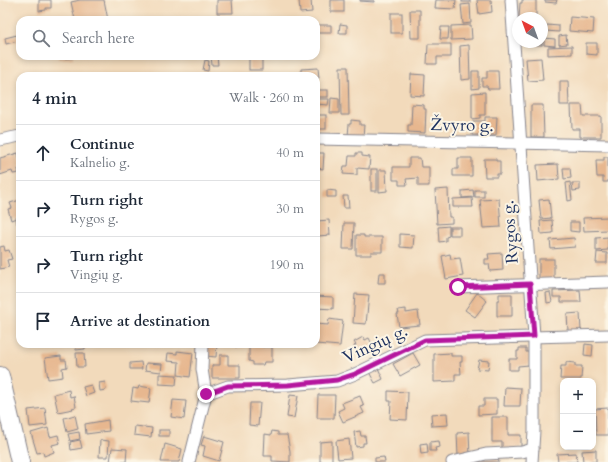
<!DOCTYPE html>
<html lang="en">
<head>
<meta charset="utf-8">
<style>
	:root { --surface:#fff; --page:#f6f6f7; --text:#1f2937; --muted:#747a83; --line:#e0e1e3 }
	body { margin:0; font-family:Cardo,serif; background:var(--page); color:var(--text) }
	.controls { position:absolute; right:12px; bottom:12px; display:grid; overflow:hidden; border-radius:8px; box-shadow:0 2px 6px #0003 }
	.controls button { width:36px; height:36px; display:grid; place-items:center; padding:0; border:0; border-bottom:1px solid var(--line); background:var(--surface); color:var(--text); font:20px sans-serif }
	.compass { position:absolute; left:512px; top:12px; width:36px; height:36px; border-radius:50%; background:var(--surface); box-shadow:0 2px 6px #0003; rotate:319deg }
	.stop { position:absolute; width:12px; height:12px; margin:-9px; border:3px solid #b5179e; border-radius:50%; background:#fff }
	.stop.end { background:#b5179e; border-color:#fff; box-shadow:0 1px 4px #0008 }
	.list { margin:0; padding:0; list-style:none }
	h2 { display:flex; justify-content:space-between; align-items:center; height:52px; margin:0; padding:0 16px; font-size:17px }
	h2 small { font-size:13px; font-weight:400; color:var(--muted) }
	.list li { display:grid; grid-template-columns:26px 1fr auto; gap:12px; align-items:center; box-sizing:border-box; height:56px; padding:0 16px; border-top:1px solid var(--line) }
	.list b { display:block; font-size:15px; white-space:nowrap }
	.list p { margin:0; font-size:13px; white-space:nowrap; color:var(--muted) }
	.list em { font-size:13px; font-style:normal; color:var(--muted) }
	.icon { flex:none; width:22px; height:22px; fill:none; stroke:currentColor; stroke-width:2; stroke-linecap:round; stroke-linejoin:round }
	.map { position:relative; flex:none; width:608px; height:462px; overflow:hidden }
	.search { position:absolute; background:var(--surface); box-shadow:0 2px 6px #0003; left:16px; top:16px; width:304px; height:44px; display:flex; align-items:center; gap:10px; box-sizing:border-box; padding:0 14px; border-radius:12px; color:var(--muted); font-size:15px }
	.panel { position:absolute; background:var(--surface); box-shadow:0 2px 6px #0003; left:16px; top:72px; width:304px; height:276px; border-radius:12px }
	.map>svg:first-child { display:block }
	.building { fill:#e7b78f }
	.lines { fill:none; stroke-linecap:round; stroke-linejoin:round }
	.minor-casing { stroke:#86848c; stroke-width:13 }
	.trunk-casing { stroke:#86848c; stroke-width:20 }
	.minor { stroke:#fff; stroke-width:11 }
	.trunk { stroke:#fff; stroke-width:18 }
	.route { stroke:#b5179e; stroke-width:5 }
	.labels { text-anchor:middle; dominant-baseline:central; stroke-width:4; stroke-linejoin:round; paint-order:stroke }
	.street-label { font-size:17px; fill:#1b2f5e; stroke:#fcf5e5 }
</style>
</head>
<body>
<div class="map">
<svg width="608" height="462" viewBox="0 0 608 462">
	<rect width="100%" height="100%" fill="#fcf5e5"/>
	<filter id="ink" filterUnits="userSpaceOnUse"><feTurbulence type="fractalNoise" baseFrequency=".025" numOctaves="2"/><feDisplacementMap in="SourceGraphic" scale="8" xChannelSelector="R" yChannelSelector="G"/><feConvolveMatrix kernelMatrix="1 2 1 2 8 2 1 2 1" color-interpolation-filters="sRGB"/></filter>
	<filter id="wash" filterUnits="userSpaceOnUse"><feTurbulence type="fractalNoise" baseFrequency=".012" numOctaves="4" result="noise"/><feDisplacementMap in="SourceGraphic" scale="16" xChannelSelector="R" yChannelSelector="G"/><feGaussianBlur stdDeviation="0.9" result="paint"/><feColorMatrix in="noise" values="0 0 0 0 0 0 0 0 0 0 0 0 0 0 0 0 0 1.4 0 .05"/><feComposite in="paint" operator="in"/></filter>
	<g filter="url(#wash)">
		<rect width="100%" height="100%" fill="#f2dabb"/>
		<g id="blocks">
			<g class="building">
				<polygon points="39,0 51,0 51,8 46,8 46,10 39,11"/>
				<polygon points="80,0 104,0 108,20 75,20 71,2"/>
				<polygon points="217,0 232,0 233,13 217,13"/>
				<polygon points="299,0 311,0 312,12 300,13"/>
				<rect x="331" y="0" width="13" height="12"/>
				<polygon points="360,0 374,0 374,2 360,1"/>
				<polygon points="436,0 456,0 455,9 435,8"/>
				<rect x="462" y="0" width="8" height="2"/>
				<polygon points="477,0 491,0 492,12 479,14"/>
				<polygon points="522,0 536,0 536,18 519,18 520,3 522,3"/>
				<polygon points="545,0 557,0 556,3 545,2"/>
				<polygon points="470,4 471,23 463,24 461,5"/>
				<polygon points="410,10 420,10 420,38 411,38"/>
				<rect x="391" y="13" width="11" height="20"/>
				<polygon points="570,17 594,19 593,33 569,31"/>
				<polygon points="340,24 347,25 347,33 339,33"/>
				<polygon points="316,25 331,25 331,33 317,33"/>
				<polygon points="471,25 472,39 451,40 451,26"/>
				<polygon points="547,25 559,26 559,32 546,31"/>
				<polygon points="441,27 449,27 448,39 440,39"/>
				<polygon points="17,35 18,41 6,44 5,38"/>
				<polygon points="566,35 567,44 559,45 559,36"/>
				<polygon points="544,38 555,39 555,46 544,45"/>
				<polygon points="525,42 533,42 533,45 525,44"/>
				<rect x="536" y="42" width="6" height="3"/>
				<polygon points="586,43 597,43 597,55 586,54"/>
				<polygon points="428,44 451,44 451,57 437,57 437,64 427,64"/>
				<polygon points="469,45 470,79 461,80 460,46"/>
				<polygon points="572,46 572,54 548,55 548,47"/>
				<polygon points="58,56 73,56 73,58 58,59"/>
				<polygon points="211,56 217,56 218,65 212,65"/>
				<rect x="241" y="56" width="8" height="2"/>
				<rect x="249" y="58" width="13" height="12"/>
				<polygon points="541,58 543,80 528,81 526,59"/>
				<polygon points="205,60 209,61 208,71 203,70"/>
				<polygon points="340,67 348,67 349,115 341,115"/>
				<polygon points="318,68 319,78 316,78 316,76 301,76 301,69"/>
				<polygon points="472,71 479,71 479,88 472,89"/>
				<polygon points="487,71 498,71 499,89 488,89 487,86 482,86 482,78 487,78"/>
				<polygon points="411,74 425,75 424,96 410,95"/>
				<polygon points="560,81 568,81 569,105 560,105"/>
				<rect x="316" y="90" width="12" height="7"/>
				<polygon points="485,92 485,115 480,115 480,118 472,119 472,93"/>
				<polygon points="331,98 339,99 339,113 330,113"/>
				<polygon points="316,99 329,99 328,105 316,104"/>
				<polygon points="412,104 424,105 424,109 426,109 425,133 408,132 408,125 411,125"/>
				<polygon points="531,105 543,105 544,137 531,137"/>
				<polygon points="571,105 582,105 583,116 601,116 601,137 580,137 580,129 572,129"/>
				<rect x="316" y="115" width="10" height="14"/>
				<polygon points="485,117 497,117 496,135 472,135 473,121 485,121"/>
				<polygon points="351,120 360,121 360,125 364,125 363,137 348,136 349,124 351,124"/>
				<polygon points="18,153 20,161 20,169 18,169 19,173 13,174 12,171 0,175 0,158"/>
				<polygon points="316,153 324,153 323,169 316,168"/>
				<polygon points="356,153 362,153 362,156 370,157 369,169 357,168 357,175 343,174 344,166 348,166 349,156 356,156"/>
				<polygon points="604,157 608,157 608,182 603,182 603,177 597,177 596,160 604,160"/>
				<polygon points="409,158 420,158 421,167 429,167 429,186 418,186 418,178 406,179 407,185 399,185 399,180 393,180 393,167 409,167"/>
				<polygon points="458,158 472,158 472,176 453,176 453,169 458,169"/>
				<polygon points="484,159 496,159 496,161 500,161 500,174 497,174 497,177 485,177"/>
				<polygon points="558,164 559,179 538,181 537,165"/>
				<polygon points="563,168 570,168 571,178 564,179"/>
				<rect x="371" y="169" width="6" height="22"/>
				<polygon points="379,170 386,170 387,191 379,192"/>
				<polygon points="570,182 572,200 568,201 566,183"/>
				<polygon points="572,183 580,183 580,190 573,191"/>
				<polygon points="448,189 449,217 452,217 452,223 437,224 435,190"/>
				<polygon points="327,190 336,191 336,197 327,197"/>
				<polygon points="473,190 474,197 462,198 462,191"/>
				<rect x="475" y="190" width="9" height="7"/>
				<polygon points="343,196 348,196 349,208 344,208"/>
				<polygon points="472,198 473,207 453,207 453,199"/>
				<polygon points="499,199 501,227 483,228 480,200"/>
				<polygon points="549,199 551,218 541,219 539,200"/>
				<polygon points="20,200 20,223 17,224 16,218 11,220 8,209 12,208 10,203"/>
				<polygon points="608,217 608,230 584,231 583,218"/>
				<polygon points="329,220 330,235 318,236 317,221"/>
				<polygon points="552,220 553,233 541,234 540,221"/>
				<polygon points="570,222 579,222 579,232 570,231"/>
				<polygon points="344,223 354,223 353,249 343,249"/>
				<polygon points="449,226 449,236 446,237 446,241 439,242 438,227"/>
				<rect x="450" y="227" width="10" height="8"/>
				<polygon points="400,234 414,235 413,248 400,247"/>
				<polygon points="356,235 364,235 364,237 382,237 382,252 371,252 371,255 356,255"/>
				<polygon points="608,237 608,250 596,251 596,238"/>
				<polygon points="574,238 575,247 551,249 550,240"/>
				<polygon points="4,246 5,251 9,250 12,259 7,260 9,267 0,269 0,247"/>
				<rect x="316" y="249" width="2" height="13"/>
				<polygon points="597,252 607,253 607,263 596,263"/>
				<polygon points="502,253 503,270 490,271 489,264 485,264 485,259 489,259 488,254"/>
				<polygon points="450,254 451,259 460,258 463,276 446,279 442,256"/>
				<rect x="539" y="259" width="15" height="21"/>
				<polygon points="379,273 385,273 385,283 378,283"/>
				<polygon points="580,290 581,302 561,302 561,297 553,297 553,291"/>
				<polygon points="550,292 552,302 547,303 546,293"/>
				<polygon points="477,293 487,301 475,317 465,310"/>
				<polygon points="355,294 369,295 366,324 353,323"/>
				<polygon points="499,294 512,294 512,316 497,316 497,300 499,300"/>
				<polygon points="316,296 333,297 333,309 316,308"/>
				<polygon points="406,309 406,313 418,311 420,325 399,327 397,314 399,314 398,310"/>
				<polygon points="580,313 581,331 568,331 567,314"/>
				<polygon points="329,319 343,321 340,346 316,344 316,324 328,325"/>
				<polygon points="363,337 365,340 369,338 374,348 360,356 354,346 356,345 354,342"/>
				<polygon points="75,344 85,344 85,349 76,350"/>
				<polygon points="207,344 217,344 216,357 206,356"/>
				<polygon points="236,344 247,344 247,347 235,347"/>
				<polygon points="257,344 263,344 262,347 272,347 272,362 264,362 263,365 253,365 253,362 249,361 249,346 257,346"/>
				<polygon points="585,344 593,345 592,356 584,355"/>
				<polygon points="519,348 526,348 526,352 529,352 529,365 518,366 518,370 509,370 509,359 517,359 517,351 519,351"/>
				<polygon points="177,351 193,353 190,377 178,375 179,362 167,361 168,353 177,354"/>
				<polygon points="76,353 84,353 85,367 77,367"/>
				<polygon points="413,353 420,365 400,376 393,364"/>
				<polygon points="451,353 451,356 462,356 462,362 460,362 461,374 455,374 455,381 434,382 434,354"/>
				<polygon points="220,355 228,355 228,365 240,365 240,378 212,378 212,365 220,365"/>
				<polygon points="61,356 61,360 66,360 67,367 62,368 63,377 48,379 45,358"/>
				<polygon points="479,360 489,361 488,370 477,369"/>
				<polygon points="141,362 142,369 130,369 130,363"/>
				<polygon points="566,362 575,363 575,366 582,366 581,379 560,379 561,366 566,366"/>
				<polygon points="146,363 162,364 161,372 145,370"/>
				<polygon points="378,368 383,379 375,383 369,372"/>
				<polygon points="159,374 177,375 176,385 159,384"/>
				<polygon points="105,382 106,390 100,391 99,383"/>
				<polygon points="91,385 94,393 86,396 83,387"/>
				<polygon points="139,386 151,388 149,403 131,401 133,388 138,389"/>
				<polygon points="505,387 521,388 520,406 504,406"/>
				<polygon points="69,390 70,397 74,396 76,407 72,408 73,409 58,412 54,394"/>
				<polygon points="388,391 408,392 407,420 390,419 391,401 388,401"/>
				<polygon points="290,395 298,396 294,418 287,417"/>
				<polygon points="318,395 335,395 334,418 317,418"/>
				<polygon points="360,396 364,406 361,407 364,413 343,422 338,411 344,408 342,403"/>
				<polygon points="484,399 497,399 497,414 478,415 478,406 484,406"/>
				<polygon points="173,400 186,401 184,419 171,417"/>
				<polygon points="250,403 260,403 258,426 249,425"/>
				<polygon points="45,408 47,425 30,427 28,410"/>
				<polygon points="608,408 608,435 596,435 595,409"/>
				<polygon points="447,413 448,425 432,426 431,414"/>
				<polygon points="75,415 78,429 67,432 64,418"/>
				<polygon points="492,417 508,417 508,435 521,435 521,448 502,449 502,442 492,442"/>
				<polygon points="108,420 109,431 86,434 85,424"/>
				<polygon points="135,426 152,428 151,437 134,435"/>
				<polygon points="48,428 50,437 58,435 60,443 52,445 54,452 44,456 43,452 37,453 31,433"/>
				<rect x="159" y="430" width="10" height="6"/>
				<polygon points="272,431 278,432 278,435 287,435 290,451 290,462 272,461 272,456 264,456 265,434 271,435"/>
				<polygon points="360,431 361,436 365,436 366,443 363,443 363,446 356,447 354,432"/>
				<polygon points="79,432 80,439 70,441 68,434"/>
				<polygon points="469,432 470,456 458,456 457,433"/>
				<polygon points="204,436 224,442 219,461 203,456 205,446 201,445"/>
				<polygon points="349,439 351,458 338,459 336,441"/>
				<polygon points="80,440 82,448 71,450 70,442"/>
				<polygon points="100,440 109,441 108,457 99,457"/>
				<polygon points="332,441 332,462 320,462 320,442"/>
				<polygon points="439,441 440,447 435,448 436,451 430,451 430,442"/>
				<polygon points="427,443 428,453 421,454 420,444"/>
				<polygon points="165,444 182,449 179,462 161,462"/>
				<polygon points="112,448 127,449 126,462 110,462"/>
				<polygon points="596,450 596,462 583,462 582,451"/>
				<polygon points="576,453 577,462 558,462 557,454"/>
				<polygon points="384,457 385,462 375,462 375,458"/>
				<polygon points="498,457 499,462 474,462"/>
			</g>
		</g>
	</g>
	<g filter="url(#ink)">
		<use href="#blocks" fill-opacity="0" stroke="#86848c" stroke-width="1"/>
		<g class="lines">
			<g class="minor-casing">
				<g id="minor">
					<polyline points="511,0 534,336 534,431 532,462"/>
					<polyline points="316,139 608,145"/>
					<polyline points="0,140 20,136"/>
					<polyline points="458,287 608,282"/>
					<polyline points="206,394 228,386 288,385 337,381 355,374 425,340 608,335"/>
					<polyline points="189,462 206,394 202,369 203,344"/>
					<polyline points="452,462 486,454 522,452 533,449"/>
				</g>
			</g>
			<g class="trunk-casing">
				<polyline id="trunk" points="0,376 20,462"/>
			</g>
			<use href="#minor" class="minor"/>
			<use href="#trunk" class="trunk"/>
		</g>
	</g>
	<g class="lines" filter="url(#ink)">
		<polyline class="route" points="206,394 228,386 288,385 337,380 355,374 425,340 534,336 530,284 458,287"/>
	</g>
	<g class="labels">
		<g class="street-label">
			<text transform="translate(462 125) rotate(1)">Žvyro g.</text>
			<text transform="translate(510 232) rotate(-94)">Rygos g.</text>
			<text transform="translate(375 344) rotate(-25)">Vingių g.</text>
		</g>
	</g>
</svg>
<div class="controls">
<button>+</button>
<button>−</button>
</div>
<svg class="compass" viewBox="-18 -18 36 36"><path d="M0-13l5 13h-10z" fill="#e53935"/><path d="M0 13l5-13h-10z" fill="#747a83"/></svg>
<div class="stop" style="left:458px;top:287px"></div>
<div class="stop end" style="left:206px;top:394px"></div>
<div class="search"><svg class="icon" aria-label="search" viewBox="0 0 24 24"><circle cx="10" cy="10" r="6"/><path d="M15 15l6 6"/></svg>Search here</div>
<section class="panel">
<h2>4 min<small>Walk · 260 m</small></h2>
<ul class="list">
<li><svg class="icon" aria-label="ahead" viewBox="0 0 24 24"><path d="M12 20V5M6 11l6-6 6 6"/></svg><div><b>Continue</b><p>Kalnelio g.</p></div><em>40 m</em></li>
<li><svg class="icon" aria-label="right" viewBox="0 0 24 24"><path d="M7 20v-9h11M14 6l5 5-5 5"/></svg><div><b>Turn right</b><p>Rygos g.</p></div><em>30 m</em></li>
<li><svg class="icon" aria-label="right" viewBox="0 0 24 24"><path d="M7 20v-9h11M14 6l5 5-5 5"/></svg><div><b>Turn right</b><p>Vingių g.</p></div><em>190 m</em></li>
<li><svg class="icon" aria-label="arrive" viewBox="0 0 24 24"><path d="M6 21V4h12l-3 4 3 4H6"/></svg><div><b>Arrive at destination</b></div></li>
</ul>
</section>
</div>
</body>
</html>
